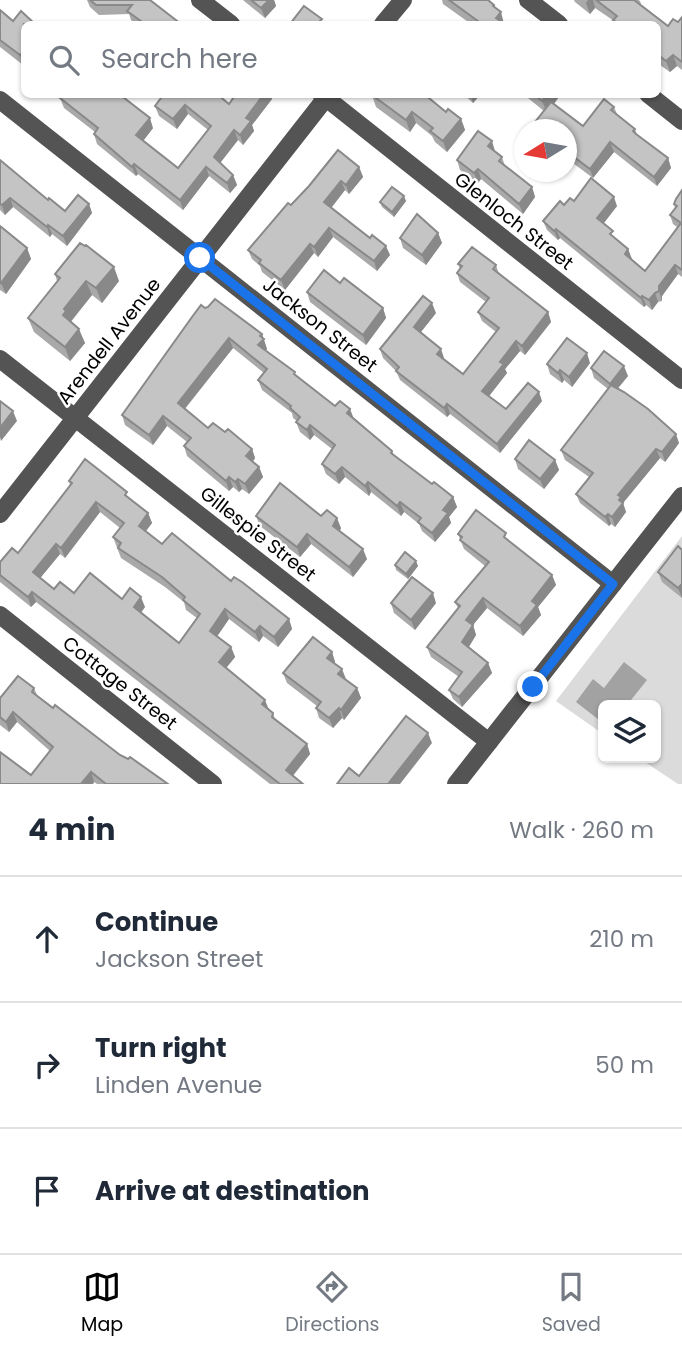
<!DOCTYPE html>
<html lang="en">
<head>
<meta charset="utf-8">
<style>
	:root { --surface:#fff; --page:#f2f2f3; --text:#1f2937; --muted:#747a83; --line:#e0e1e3; --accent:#000 }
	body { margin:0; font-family:Poppins,sans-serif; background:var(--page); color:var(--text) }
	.controls { position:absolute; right:21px; bottom:21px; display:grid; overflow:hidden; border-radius:10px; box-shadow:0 2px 5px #0004 }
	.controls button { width:63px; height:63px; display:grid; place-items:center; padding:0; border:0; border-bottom:2px solid var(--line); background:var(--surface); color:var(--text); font:35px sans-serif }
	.compass { position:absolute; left:514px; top:119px; width:63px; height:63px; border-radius:50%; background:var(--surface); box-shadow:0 2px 5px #0004; rotate:259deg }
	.stop { position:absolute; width:21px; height:21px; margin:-16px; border:5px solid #1a73e8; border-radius:50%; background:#fff }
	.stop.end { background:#1a73e8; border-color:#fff; box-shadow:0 2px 7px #0008 }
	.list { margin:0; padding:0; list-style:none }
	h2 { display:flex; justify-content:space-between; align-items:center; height:91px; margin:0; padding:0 28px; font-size:30px }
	h2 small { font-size:23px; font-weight:400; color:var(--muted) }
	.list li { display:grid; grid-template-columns:46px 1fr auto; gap:21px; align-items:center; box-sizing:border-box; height:126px; padding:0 28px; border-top:2px solid var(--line) }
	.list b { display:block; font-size:26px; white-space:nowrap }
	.list p { margin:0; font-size:23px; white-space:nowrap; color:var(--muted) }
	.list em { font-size:23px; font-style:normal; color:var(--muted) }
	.icon { flex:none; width:38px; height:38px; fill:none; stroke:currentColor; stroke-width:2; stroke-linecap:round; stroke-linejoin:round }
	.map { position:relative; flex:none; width:682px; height:784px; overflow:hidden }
	.search { position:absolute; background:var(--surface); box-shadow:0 2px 5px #0004; left:21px; right:21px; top:21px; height:77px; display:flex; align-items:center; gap:18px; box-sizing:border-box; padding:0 24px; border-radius:10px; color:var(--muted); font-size:26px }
	.sheet { height:469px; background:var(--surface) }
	nav { display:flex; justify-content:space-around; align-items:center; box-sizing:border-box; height:98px; border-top:2px solid var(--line); background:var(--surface); font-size:19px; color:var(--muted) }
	nav a { display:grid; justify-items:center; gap:4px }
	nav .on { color:var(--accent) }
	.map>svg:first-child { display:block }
	.green { fill:#dbdbdb }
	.water { fill:#a2a2a2 }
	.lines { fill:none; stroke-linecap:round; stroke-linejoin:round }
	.minor { stroke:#545454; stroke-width:18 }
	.wall { fill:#a9a9a9; fill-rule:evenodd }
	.shaded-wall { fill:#898989 }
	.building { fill:#c4c4c4; stroke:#898989; stroke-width:2; fill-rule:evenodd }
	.route { stroke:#1a73e8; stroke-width:9 }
	.labels { text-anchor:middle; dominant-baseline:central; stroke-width:5; stroke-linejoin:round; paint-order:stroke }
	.street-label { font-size:19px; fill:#000; stroke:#fff }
</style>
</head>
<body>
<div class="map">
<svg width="682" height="784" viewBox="0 0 682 784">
	<rect width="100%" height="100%" fill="#fff"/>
	<polygon class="green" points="682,536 682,784 678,784 639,758 656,758 656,705 603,705 603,734 556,701"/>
	<polygon class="water" points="624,662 647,680 627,705 603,705 603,723 576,702 593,679 604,688"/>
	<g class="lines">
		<g class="minor">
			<polyline points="200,0 231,24"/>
			<polyline points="528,0 559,24"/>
			<polyline points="383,24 403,0"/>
			<polyline points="321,94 682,380"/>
			<polyline points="648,94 682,121"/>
			<polyline points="0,100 613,584"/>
			<polyline points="0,359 489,742"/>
			<polyline points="0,514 329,94"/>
			<polyline points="0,615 213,784"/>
			<polyline points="456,784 682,496"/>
		</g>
	</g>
	<g class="wall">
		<polygon points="87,0 150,0 181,24 136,24 131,20 129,14 99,15 90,7"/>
		<polygon points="243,0 274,0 276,6 265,18"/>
		<polygon points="442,0 488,0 495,8 505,24 471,24 443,4"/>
		<polygon points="574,0 639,0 641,3 640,5 668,26 678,22 682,17 682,70 677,66 670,72 657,63 657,24 615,24 614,21 595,8 590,14 575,2"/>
		<polygon points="0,10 13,21 24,24 24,63 23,65 0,47"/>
		<polygon points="236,94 270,94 272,99 252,125 254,131 243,145 238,140 220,163 233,175 237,185 230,193 209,176 183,210 138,174 136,176 97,144 94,134 95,132 64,108 60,98 153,128 143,141 178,168 208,130 188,114 177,129 159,116 155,106 207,96 229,104"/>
		<polygon points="373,94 433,94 430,99 446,112 461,119 465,130 447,152 435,142 432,136 416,123 410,132 376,107 372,95"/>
		<polygon points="463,94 481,94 473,103"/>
		<polygon points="523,94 561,94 554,104 583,126 614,107 617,114 635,129 637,135 668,158 671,168 657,186 614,152 593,178 566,158 566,130 538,130 535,122 544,111"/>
		<polygon points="495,152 502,157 505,166 532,187 535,197 523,214 481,179 478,183 460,170 457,160"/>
		<polygon points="0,160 48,200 65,211 89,204 92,213 67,246 52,234 50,237 13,207 5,215 0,210"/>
		<polygon points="359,167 363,177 349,194 345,190 331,208 390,255 377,271 333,237 318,257 314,253 285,290 262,272 260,266 252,259 248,250 291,205"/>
		<polygon points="682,190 682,277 678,274 662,296 662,301 658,302 652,310 646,305 644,307 560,238 558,240 547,230 543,221 564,205 574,201 617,206 603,224 615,239 628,249 631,259 645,271 677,227 673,224 670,215 675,208 674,204"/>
		<polygon points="406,201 394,217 382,207 380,202"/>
		<polygon points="0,226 27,248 31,259 6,294 0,290"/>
		<polygon points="438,233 442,243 426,265 403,248 400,238"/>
		<polygon points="458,264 496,265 499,274 548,312 551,322 525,355 520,351 505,369 507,373 489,396 506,409 542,401 500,453 450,414 447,417 400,380 396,371 383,358 380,349 436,313 420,333 444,359 463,374 496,332 482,321 478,312 486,302 460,282 457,273 460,269"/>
		<polygon points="55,274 119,281 102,303 92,295 71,322 85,343 70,361 34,332 28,318 57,281"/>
		<polygon points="340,283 383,308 386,318 366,345 310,302 307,292"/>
		<polygon points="205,308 262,334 267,349 265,350 335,406 354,419 392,451 394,455 432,484 453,497 457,507 449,517 451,523 435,542 422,531 419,524 404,512 401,516 371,492 369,496 345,477 339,484 326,474 322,464 332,449 314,435 310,440 300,432 296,422 297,421 293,418 292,413 262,390 258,380 264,373 233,348 185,409 208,428 225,432 252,449 255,458 253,462 259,467 263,477 249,494 242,489 239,492 233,487 229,491 187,456 184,446 187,442 167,426 153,445 125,425 122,415"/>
		<polygon points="590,363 572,387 564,380 562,383 550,374 547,364"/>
		<polygon points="591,368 628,376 618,388 679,443 665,462 660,458 623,503 626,512 615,527 611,524 609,526 580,503 576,494 589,477 565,460 561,450 608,389 594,378"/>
		<polygon points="515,459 555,460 559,470 544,489 518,469"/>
		<path d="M69,481L130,499L148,513L152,523L146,531L162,544L231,581L289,619L292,629L278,647L263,636L259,642L229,619L217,636L231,647L235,657L226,668L273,713L275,719L307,744L310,754L293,776L303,784H270L36,602L31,607L0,582V562L18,553L70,485ZM100,512L120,528L113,537L121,558L165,587L184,602L186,610L197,618L179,643L141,613L145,607L122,599L54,589L40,578L60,554L65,558Z"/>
		<polygon points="256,516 321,516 341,528 340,531 367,559 353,577 311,544 300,557 260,526"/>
		<polygon points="458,534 509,541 552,575 556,585 538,607 541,615 523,636 487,608 473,625 476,635 468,647 488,663 492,673 462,707 453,699 449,690 459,677 431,657 427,647 458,608 455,602 485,566 464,549"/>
		<polygon points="682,550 682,598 662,582 658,572"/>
		<polygon points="395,565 418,566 408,579 396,570"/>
		<polygon points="391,603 436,603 415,630 394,613"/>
		<polygon points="332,652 335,662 334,663 345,679 357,688 361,698 344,720 342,718 333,728 319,718 316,708 317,706 287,683 283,673"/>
		<polygon points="34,688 37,695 53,708 120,755 168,784 97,784 94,782 93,784 0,784 31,775 50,751 17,722 9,732 0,725 0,698"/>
	</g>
	<g class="shaded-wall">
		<polygon points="269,0 274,0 276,6 265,18 261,8"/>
		<polygon points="588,0 593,0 595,8 590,14 586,3"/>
		<polygon points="494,5 498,16 501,12 504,24 499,24 493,6"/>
		<polygon points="24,51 24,63 23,65 20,55"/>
		<polygon points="673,55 677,66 670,72 666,61"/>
		<polygon points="264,94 270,94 272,99 252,125 254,131 243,145 240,135 246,118"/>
		<polygon points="422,94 433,94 426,104"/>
		<polygon points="470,94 481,94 473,103"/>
		<polygon points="548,94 561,94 547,113 542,101"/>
		<polygon points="185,105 188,114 177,129 173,119"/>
		<polygon points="412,112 416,123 410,132 406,120"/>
		<polygon points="150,118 153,128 140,145 136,135"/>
		<polygon points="461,119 465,130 447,152 443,141"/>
		<polygon points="234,130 238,140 217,167 214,157"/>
		<polygon points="492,141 495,151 488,146"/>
		<polygon points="610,142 614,152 593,178 590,169"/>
		<polygon points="668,158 671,168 657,186 654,177"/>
		<polygon points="134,164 138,174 136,176 132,167"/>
		<polygon points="206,167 209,176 183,210 180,200"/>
		<polygon points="359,167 363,177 349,194 346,185"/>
		<polygon points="478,169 481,179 478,183 474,173"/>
		<polygon points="233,175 237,185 230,193 227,183"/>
		<polygon points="341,181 345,190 328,212 324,202"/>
		<polygon points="532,187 535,197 523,214 519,204"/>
		<polygon points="404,196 406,201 394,217 392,212"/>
		<polygon points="614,197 617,206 600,228 597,218"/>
		<polygon points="10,198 13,207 5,215 2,205"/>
		<polygon points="89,204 92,213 67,246 63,236"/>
		<polygon points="48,225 52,234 50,237 47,227"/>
		<polygon points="329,228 333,237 318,257 314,247"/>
		<polygon points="556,229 560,238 558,240 554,231"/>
		<polygon points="438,233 442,243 426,265 422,255"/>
		<polygon points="310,244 314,253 285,290 281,280"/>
		<polygon points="386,246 390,255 377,271 374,261"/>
		<polygon points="27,248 31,259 6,294 1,283"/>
		<polygon points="628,249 632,259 628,263 625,254"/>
		<polygon points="675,265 678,274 662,296 662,301 659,291 659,286"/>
		<polygon points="114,267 119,281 102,303 96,288"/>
		<polygon points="86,281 92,295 70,322 63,315 64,309"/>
		<polygon points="655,293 658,302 652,310 649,300"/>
		<polygon points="642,296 646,305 644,307 641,298"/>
		<polygon points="432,303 436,313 417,337 414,327"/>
		<polygon points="383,308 386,318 366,345 363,335"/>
		<polygon points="548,312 551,322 525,355 522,346"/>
		<polygon points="79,329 85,343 70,361 65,347"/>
		<polygon points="262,334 267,349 262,355 258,345 260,336"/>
		<polygon points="229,338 233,348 181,413 178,403"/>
		<polygon points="516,341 520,351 505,369 507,373 486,400 482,391 500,362"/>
		<polygon points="441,349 444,358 441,363 437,354"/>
		<polygon points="587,353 590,363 572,387 569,377"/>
		<polygon points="624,366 628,376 614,393 610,384"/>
		<polygon points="560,370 564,380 562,383 558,373"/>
		<polygon points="539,392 542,401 500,453 497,444"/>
		<polygon points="447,404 450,414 447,417 444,408"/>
		<polygon points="350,409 354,419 347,413"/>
		<polygon points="13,411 17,421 1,441 0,437 0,428"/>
		<polygon points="163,416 167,426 153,445 149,435"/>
		<polygon points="310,425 314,435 310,440 307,430"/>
		<polygon points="676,434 679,443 665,462 662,452"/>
		<polygon points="252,449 255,458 249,466 246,456"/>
		<polygon points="656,449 660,458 623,503 626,512 615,527 612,517 618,495"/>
		<polygon points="555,460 559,470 544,489 540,479"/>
		<polygon points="259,467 263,477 249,494 245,484"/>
		<polygon points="342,467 345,477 339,484 335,474"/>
		<polygon points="229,477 233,487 229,491 226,481"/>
		<polygon points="238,479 242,489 239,492 235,482"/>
		<polygon points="368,482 371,492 369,496 365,486"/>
		<polygon points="453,497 457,507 449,517 451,523 435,542 432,533 443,510"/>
		<polygon points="96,502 100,512 65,558 61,548"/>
		<polygon points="400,502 404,512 401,516 397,506"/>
		<polygon points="148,513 152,523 142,536 139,526"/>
		<polygon points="608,514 611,524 609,526 605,517"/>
		<polygon points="337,518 341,528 337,536 333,526"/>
		<polygon points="307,534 311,544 300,557 297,547"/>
		<polygon points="56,544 60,554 37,582 33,572"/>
		<polygon points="363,549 367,559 353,577 349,567"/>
		<polygon points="416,561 418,566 408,579 406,574"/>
		<polygon points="552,575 556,585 538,607 541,615 523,636 520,626 532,601"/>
		<polygon points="682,584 682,598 678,588"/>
		<polygon points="32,592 36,602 31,607 28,597"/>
		<polygon points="433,593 436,603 415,630 411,620"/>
		<polygon points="141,597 145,607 137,617 134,607"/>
		<polygon points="483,598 487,608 473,625 476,635 466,652 462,642 466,620"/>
		<polygon points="225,609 229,619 214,641 210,631"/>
		<polygon points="289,619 292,629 278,647 274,637"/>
		<polygon points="260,626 263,636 259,642 255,632"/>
		<polygon points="231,647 235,657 223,672 219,662"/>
		<polygon points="332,652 335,662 331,668 327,658"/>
		<polygon points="488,663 492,673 462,707 459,697"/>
		<polygon points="342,669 346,679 338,674"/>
		<polygon points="357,688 361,698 344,720 341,710"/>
		<polygon points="265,700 269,710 262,704"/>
		<polygon points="339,708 342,718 333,728 329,718"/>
		<polygon points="13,712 17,722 9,732 6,722"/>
		<polygon points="428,733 432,743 400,784 388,784"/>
		<polygon points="307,744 310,754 289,780 286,770"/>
		<polygon points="91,772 94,782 93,784 81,784"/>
	</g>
	<g class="building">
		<polygon points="90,0 150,0 181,24 145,24 127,11 132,5 96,5"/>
		<polygon points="251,0 269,0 261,8"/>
		<polygon points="449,0 488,0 494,5 493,6 501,12 496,18 505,24 482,24"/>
		<polygon points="596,0 634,0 668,26 673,19 678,22 682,17 682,62 673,55 666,61 657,54 657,24 619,24 613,20 617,16"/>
		<polygon points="304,6 322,19 317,24 290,24"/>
		<polygon points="0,10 13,21 21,11 35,24 24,24 24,52 24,51 20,55 0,40"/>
		<polygon points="63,94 119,94 150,118 136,135 178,168 211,126 185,105 173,119 155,106 164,94 205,94 207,96 208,94 217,94 229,104 236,94 264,94 246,118 251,121 240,135 234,130 214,157 233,175 227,183 206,167 180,200 134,164 132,167 94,134 98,128 60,98"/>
		<polygon points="373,94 424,94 446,112 448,109 461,119 443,141 430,131 433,128 412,112 406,120 372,95"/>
		<polygon points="534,94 548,94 542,101"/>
		<polygon points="604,99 614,107 611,110 635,129 633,131 636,134 668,158 654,177 610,142 590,169 566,151 566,130 545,130 535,122 551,102 583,126"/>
		<polygon points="478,131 492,141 488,146 502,157 499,161 532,187 519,204 478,169 474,173 457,160"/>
		<polygon points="338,150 359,167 346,185 341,181 324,202 370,238 372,235 386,246 374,261 329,228 314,247 310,244 281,280 259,263 261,260 248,250 288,203 291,205 309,186"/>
		<polygon points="0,160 48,200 49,198 65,211 78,195 89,204 63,236 48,225 47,227 10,198 2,205 0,204"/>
		<polygon points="591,178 614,197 597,218 613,231 610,234 628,249 625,254 645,271 681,223 670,215 677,206 674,204 676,199 682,190 682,270 675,265 659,286 659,291 655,293 649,300 642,296 641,298 556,229 554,231 543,221 560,201 564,205 570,198 574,201"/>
		<polygon points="392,187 404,196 392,212 380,202"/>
		<polygon points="417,214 438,233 422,255 400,238"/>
		<polygon points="0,226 27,248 1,283 0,281"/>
		<polygon points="80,243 85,246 86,245 114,267 96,288 86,281 64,309 66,311 63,315 79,329 65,347 28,318 60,278 55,274"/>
		<polygon points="472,247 496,265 493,269 548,312 522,346 516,341 500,362 504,364 482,391 506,409 528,383 539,392 497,444 447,404 444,408 396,371 399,367 380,349 423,296 432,303 414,327 441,349 437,354 463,374 499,328 478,312 489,298 457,273 462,266 458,264"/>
		<polygon points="324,270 340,283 344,278 383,308 363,335 307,292"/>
		<polygon points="215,299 262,334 260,336 264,339 258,345 295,372 294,374 335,406 340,401 350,409 347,413 392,451 391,453 432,484 434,482 453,497 443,510 448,513 432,533 418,522 421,518 400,502 397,506 368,482 365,486 342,467 335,474 322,464 335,445 310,425 307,430 296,422 300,417 290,408 291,406 258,380 267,369 229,338 178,403 208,428 213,423 225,432 228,429 252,449 246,456 259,467 245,484 238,479 235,482 229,477 226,481 184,446 191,438 163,416 149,435 122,415 192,317 201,305 205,308 208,307"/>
		<polygon points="567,338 587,353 569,377 560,370 558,373 547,364"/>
		<polygon points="604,351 624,366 610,384 591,368"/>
		<polygon points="611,385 624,392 648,409 676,434 662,452 656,449 618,495 621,497 619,500 623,503 612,517 608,514 605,517 576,494 593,473 561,450"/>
		<polygon points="0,401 13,411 0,428"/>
		<polygon points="529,440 555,460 540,479 515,459"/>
		<path d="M85,459L127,492L125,495L148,513L139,526L162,544L172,533L231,581L234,577L242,582L289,619L274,637L260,626L255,632L225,609L210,631L231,647L219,662L265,700L262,704L273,713L272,717L307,744L286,770L303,784H280L32,592L28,597L0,575V562L12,548L18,553L72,483L69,481ZM96,502L124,523L113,537L121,543L118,548L162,577L185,597L183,600L200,614L179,643L134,607L141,597L130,588L122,599L90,573L74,593L60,582L54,589L33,572L56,544L61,548Z"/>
		<polygon points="280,483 321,516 327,510 337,518 333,526 363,549 349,567 307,534 297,547 256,516"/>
		<polygon points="476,510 506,533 504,537 552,575 532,601 537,605 520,626 483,598 466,620 473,625 462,642 488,663 459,697 449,690 462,672 427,647 460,606 455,602 489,562 460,540 462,537 458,534"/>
		<polygon points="678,546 682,550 682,584 678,588 658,572"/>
		<polygon points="405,552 416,561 406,574 395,565"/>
		<polygon points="412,577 433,593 411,620 391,603"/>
		<polygon points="313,637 332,652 327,658 342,669 338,674 357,688 341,710 339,708 329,718 316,708 321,702 283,673"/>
		<polygon points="18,676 34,688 32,692 53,708 55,705 120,755 128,759 130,757 168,784 106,784 91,772 81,784 0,784 0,752 31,775 53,747 13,712 6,722 0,717 0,698"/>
		<polygon points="406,716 428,733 388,784 337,784 349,768 359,776"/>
	</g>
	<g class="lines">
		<polyline class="route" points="200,258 613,584 533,687"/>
	</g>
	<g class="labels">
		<g class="street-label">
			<text transform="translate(514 221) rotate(38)">Glenloch Street</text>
			<text transform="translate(320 325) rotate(38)">Jackson Street</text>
			<text transform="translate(109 341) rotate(-52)">Arendell Avenue</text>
			<text transform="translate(258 534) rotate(38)">Gillespie Street</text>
			<text transform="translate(120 683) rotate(38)">Cottage Street</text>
		</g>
	</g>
</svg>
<div class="controls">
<button><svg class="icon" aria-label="layers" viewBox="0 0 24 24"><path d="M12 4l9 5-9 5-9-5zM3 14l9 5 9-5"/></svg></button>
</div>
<svg class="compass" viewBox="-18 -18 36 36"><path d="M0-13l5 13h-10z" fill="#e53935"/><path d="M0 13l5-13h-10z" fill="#747a83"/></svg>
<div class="stop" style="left:200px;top:258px"></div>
<div class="stop end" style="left:533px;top:687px"></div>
<div class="search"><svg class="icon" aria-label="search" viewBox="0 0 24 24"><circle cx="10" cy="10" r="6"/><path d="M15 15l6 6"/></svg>Search here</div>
</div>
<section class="sheet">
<h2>4 min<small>Walk · 260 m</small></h2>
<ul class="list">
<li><svg class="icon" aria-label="ahead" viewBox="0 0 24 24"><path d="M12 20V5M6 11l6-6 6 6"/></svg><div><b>Continue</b><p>Jackson Street</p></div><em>210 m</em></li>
<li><svg class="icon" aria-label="right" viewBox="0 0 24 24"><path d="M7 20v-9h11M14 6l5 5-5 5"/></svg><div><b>Turn right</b><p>Linden Avenue</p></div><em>50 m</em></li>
<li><svg class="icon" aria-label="arrive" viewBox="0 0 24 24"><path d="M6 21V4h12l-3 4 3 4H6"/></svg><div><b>Arrive at destination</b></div></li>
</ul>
</section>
<nav>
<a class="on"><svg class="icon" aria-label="map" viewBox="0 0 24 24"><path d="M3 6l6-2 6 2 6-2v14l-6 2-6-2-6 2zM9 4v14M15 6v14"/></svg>Map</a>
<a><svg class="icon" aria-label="directions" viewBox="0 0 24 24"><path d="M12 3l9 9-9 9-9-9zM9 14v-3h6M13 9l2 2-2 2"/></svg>Directions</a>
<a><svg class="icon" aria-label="saved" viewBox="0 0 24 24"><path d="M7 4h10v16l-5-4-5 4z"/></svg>Saved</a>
</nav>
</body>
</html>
